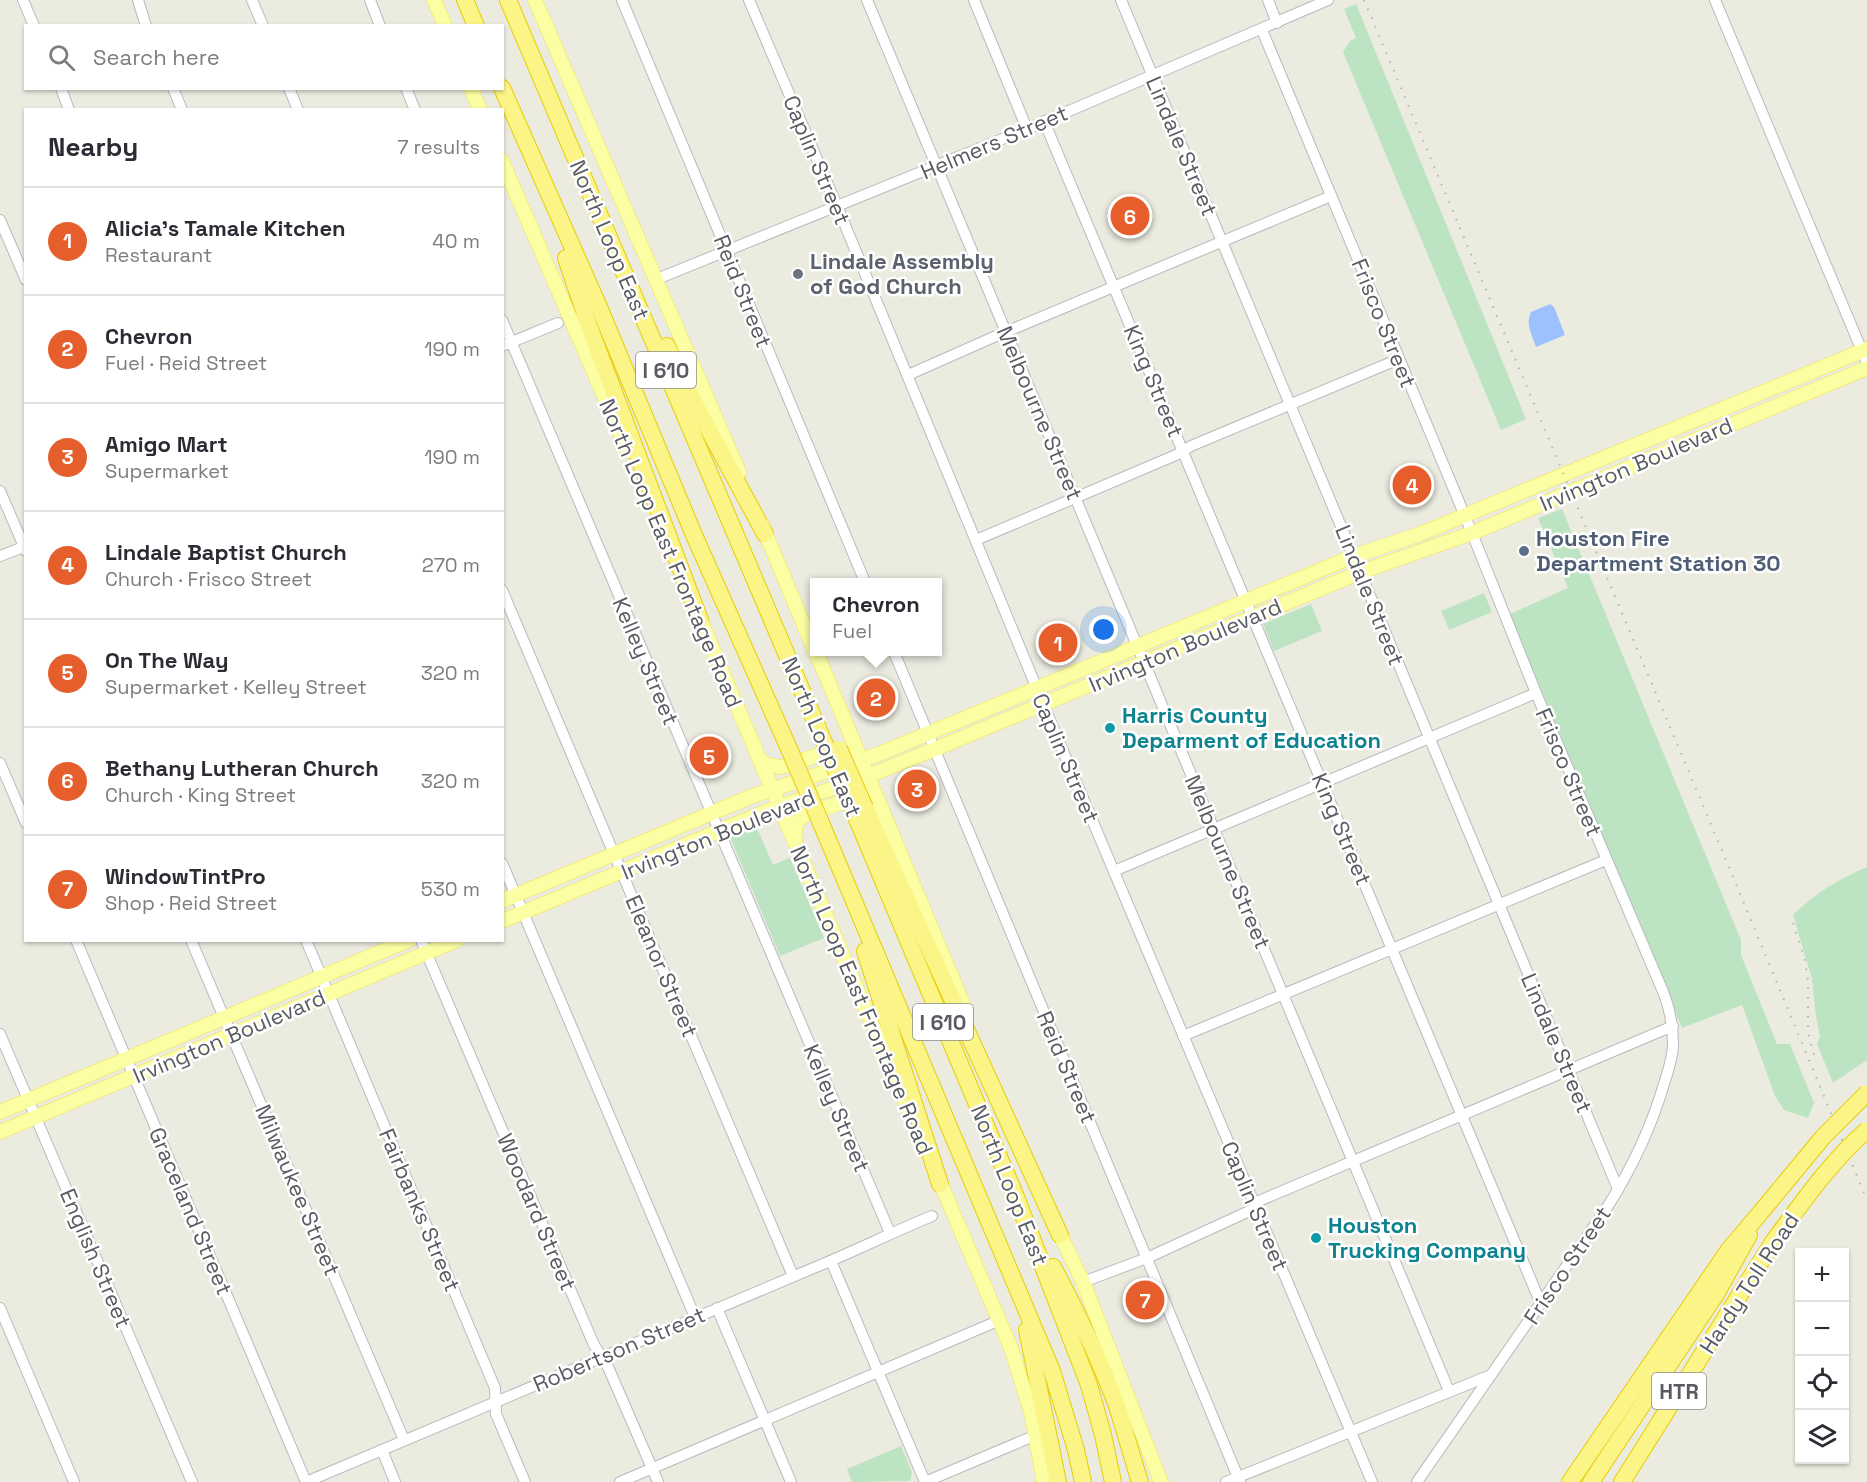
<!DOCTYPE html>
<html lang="en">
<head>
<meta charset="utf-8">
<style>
	:root { --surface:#fff; --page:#f7f7f7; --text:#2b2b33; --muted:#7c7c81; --line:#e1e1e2; --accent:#e65e2b }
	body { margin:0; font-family:"Space Grotesk",sans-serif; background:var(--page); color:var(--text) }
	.controls { position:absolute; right:18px; bottom:18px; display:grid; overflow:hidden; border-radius:0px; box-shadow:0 2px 4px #0004 }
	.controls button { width:54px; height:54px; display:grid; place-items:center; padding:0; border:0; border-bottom:2px solid var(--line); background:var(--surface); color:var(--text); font:30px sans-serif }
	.you { position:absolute; left:1104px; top:630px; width:21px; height:21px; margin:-15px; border:4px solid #fff; border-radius:50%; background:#1a73e8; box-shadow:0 0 0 9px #1a73e833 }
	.badge { display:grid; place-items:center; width:39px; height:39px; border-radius:50%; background:var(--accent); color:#fff; font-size:20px; font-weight:700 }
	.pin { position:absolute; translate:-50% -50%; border:3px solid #fff; box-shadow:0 2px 6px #0006 }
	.popup { position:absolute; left:810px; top:578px; width:132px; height:78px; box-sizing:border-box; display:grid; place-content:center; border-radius:0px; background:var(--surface); filter:drop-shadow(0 2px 4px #0005); font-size:20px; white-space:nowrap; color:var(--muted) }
	.popup b { font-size:22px; color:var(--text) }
	.popup::after { content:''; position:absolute; left:50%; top:100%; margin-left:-12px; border:12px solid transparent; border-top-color:var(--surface) }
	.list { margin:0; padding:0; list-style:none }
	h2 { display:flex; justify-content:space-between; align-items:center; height:78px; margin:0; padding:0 24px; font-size:26px }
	h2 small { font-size:20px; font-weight:400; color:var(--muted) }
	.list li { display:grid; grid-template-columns:39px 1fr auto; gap:18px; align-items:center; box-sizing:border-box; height:108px; padding:0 24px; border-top:2px solid var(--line) }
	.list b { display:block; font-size:22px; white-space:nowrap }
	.list p { margin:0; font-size:20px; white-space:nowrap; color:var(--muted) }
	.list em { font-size:20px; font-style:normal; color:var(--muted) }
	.icon { flex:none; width:33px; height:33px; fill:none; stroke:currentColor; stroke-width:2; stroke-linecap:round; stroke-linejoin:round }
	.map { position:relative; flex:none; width:1867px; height:1482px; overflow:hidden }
	.search { position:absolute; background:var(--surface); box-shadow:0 2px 4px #0004; left:24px; top:24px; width:480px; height:66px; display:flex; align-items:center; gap:15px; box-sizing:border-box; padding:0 21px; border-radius:0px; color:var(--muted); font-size:22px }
	.panel { position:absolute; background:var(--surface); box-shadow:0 2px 4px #0004; left:24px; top:108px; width:480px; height:834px; border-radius:0px }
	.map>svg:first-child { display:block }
	.green { fill:#bce4c3 }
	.water { fill:#9dc1fe }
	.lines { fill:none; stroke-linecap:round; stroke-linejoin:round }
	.minor-casing { stroke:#b8b9bf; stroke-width:12 }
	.major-casing { stroke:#efe255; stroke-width:15 }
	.highway-casing { stroke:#e8cd03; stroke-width:18 }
	.minor { stroke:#fff; stroke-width:10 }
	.major { stroke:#fbfea2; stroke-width:14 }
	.highway { stroke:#fbf487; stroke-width:16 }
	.rail { stroke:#b3b4b4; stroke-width:2; stroke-dasharray:1.5 8; stroke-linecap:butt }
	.highway-bridge-casing { stroke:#e8cd03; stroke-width:18; stroke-linecap:butt }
	.highway-bridge { stroke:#fbf487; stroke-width:16 }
	.worship-dot { fill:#6b7280; stroke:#fff; stroke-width:2 }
	.service-dot { fill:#5c6f8a; stroke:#fff; stroke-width:2 }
	.culture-dot { fill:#0f9aa8; stroke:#fff; stroke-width:2 }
	.labels { text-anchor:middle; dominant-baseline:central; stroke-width:5; stroke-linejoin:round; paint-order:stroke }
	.shield { fill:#fff; stroke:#8a8c90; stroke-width:1.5 }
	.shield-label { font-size:21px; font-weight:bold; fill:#585b61 }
	.street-label { font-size:22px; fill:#585b61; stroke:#fff }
	.worship-label { font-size:22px; font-weight:bold; fill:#5b616d; stroke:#fff; text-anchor:start }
	.service-label { font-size:22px; font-weight:bold; fill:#4e5e75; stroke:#fff; text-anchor:start }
	.culture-label { font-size:22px; font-weight:bold; fill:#0d838f; stroke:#fff; text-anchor:start }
</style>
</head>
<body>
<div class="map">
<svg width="1867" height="1482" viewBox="0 0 1867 1482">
	<rect width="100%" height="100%" fill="#ecebe0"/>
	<g class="green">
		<polygon points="1356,4 1526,419 1501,430 1343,52 1350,41 1356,38 1344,9"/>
		<polygon points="1562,509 1741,940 1741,955 1777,1044 1790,1044 1814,1103 1808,1118 1784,1110 1775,1096 1742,1005 1682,1028 1510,614 1568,588 1538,518"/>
		<polygon points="1484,593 1492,612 1449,630 1441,611"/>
		<polygon points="1311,604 1322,631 1274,651 1263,624"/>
		<polygon points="756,826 773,865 790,858 824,938 780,956 730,837"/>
		<path d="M1867,867V1060L1833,1083L1817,1044L1820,1036L1816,1017L1812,979L1793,915C1815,893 1839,879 1867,867Z"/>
		<polygon points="901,1446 912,1472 910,1481 852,1482 847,1469"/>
	</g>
	<path class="water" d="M1550,304L1554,307L1565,335L1536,347C1532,335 1525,324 1531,312Z"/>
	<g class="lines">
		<g class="minor-casing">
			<g id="minor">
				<polyline points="23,0 34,26"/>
				<polyline points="138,0 146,26"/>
				<polyline points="252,0 263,26"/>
				<polyline points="370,0 380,26"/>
				<polyline points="622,0 865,582"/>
				<polyline points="749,0 840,213 1052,725 1372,1482"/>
				<polyline points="867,0 1449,1391"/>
				<polyline points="974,0 1027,129"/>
				<polyline points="1121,0 1618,1189"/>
				<polyline points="1268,0 1277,23"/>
				<polyline points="1715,0 1867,363"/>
				<path d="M1262,30L1472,533L1536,693L1664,994C1670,1010 1673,1026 1673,1044C1673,1057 1668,1071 1664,1084C1651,1128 1632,1168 1608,1206L1417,1482"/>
				<polyline points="61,88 69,110"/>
				<polyline points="173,88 182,110"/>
				<polyline points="289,88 298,110"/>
				<polyline points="406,88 415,110"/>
				<polyline points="1044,121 1541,1304"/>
				<polyline points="0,220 26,280"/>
				<polyline points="657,279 1027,129 1328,0"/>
				<polyline points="502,320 890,1233"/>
				<polyline points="502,346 558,323"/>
				<polyline points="908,375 996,336 1331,196"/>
				<polyline points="0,491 26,551"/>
				<polyline points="976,540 1176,455 1191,446 1399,359"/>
				<polyline points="0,556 26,546"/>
				<polyline points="502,590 793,1276"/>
				<polyline points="894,652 1240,1482"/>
				<polyline points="0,763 26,823"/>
				<polyline points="502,863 695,1317"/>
				<polyline points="1114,871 1536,693"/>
				<path d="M76,940L306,1482C476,1410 646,1338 816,1267C855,1251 893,1232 932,1216"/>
				<polyline points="191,940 404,1440"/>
				<polyline points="306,940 495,1388 496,1414 525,1482"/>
				<polyline points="421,940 594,1345 608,1367 658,1482"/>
				<polyline points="0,1034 192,1482"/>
				<polyline points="1183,1036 1606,860"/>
				<polyline points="1254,1203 1673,1026"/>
				<polyline points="831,1261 925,1482"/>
				<polyline points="1083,1282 1147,1258 1256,1208"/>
				<polyline points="0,1308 74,1482"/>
				<polyline points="717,1308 791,1482"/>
				<polyline points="382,1450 395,1482"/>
				<polyline points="620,1482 1000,1320"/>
				<polyline points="925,1482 1036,1435"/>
				<polyline points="1226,1482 1491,1375"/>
			</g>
		</g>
		<g class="major-casing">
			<g id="major">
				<polyline points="434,0 445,26"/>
				<polyline points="535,0 739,472"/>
				<polyline points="471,88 480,110"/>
				<polyline points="502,161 628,451"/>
				<polyline points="762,525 814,649"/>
				<polyline points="697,612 910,1113"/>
				<polyline points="816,652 964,1006"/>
				<polyline points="758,757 767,765 782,767 837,749"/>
				<path d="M795,840C795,829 794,822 804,815L858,797"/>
				<polyline points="502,901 750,797 879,754 1354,556 1420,534 1867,349"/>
				<polyline points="502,921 767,811 868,776 935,749 1361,572 1472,533 1867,368"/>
				<polyline points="0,1112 409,940"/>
				<polyline points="0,1132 457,940"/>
				<polyline points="937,1175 1011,1348 1031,1412 1044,1482"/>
				<polyline points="1056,1226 1083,1282 1161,1482"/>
			</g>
		</g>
		<g class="highway-casing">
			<g id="highway">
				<polyline points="465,0 476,26"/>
				<polyline points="508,0 823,740"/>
				<polyline points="502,88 599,307 694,535 790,751"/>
				<polyline points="566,258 589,326 700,620"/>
				<polyline points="667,346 698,410 765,534"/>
				<polyline points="865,808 1060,1235"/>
				<polyline points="854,812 1016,1197 1089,1385 1103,1435 1113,1482"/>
				<polyline points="821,823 1052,1371 1076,1450 1083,1482"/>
				<polyline points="865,951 940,1184"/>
				<path d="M1053,1267C1077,1312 1099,1358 1117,1406C1125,1431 1132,1457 1140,1482"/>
				<polyline points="1027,1330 1058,1482"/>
				<polyline points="1570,1482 1728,1251 1761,1212"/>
				<polyline points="1591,1482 1716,1294 1749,1235"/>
				<polyline points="1622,1482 1773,1242"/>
			</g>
		</g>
		<use href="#minor" class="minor"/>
		<use href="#major" class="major"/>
		<use href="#highway" class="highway"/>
		<g class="rail">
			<polyline points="1364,0 1731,872 1867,1200"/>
			<polyline points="1793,923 1805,960 1808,981 1808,1032 1814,1055"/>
		</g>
		<g class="highway-bridge-casing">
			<g id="highway-bridge">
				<polyline points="823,740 854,812"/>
				<polyline points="839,749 865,808"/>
				<polyline points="790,751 821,823"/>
				<polyline points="1761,1212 1823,1137 1867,1093"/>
				<path d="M1773,1242C1802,1203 1830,1162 1867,1130"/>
			</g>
		</g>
		<use href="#highway-bridge" class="highway-bridge"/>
	</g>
	<circle class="worship-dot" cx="798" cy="274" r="6"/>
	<circle class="service-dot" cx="1524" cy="551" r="6"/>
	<g class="culture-dot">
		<circle cx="1110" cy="728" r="6"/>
		<circle cx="1316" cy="1238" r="6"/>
	</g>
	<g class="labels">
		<g class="shield">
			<rect x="636" y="352" width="60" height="36" rx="4.5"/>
			<rect x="913" y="1004" width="60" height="36" rx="4.5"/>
			<rect x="1652" y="1373" width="54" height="36" rx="4.5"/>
		</g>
		<g class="shield-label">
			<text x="666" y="370">I 610</text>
			<text x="943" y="1022">I 610</text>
			<text x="1679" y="1391">HTR</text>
		</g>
		<g class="street-label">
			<text transform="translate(994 142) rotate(-23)">Helmers Street</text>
			<text transform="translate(1182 146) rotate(67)">Lindale Street</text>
			<text transform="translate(817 160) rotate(67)">Caplin Street</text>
			<text transform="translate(610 240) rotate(67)">North Loop East</text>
			<text transform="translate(743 291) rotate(68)">Reid Street</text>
			<text transform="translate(1384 323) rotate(68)">Frisco Street</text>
			<text transform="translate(1154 381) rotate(67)">King Street</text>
			<text transform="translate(1040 413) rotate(67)">Melbourne Street</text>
			<text transform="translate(1636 464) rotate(-23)">Irvington Boulevard</text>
			<text transform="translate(671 553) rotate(67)">North Loop East Frontage Road</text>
			<text transform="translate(1370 595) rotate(68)">Lindale Street</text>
			<text transform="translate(1185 645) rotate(-23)">Irvington Boulevard</text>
			<text transform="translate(646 661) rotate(67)">Kelley Street</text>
			<text transform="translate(822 737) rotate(67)">North Loop East</text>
			<text transform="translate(1066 758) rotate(67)">Caplin Street</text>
			<text transform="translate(1569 772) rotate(67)">Frisco Street</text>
			<text transform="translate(1342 829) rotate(67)">King Street</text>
			<text transform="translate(718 834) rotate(-22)">Irvington Boulevard</text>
			<text transform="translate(1228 862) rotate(67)">Melbourne Street</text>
			<text transform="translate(662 966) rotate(67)">Eleanor Street</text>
			<text transform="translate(862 1000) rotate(67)">North Loop East Frontage Road</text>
			<text transform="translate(229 1036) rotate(-23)">Irvington Boulevard</text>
			<text transform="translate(1557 1043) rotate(67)">Lindale Street</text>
			<text transform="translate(1067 1067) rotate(67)">Reid Street</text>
			<text transform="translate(837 1108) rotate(67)">Kelley Street</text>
			<text transform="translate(1010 1185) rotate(68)">North Loop East</text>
			<text transform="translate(298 1190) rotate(67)">Milwaukee Street</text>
			<text transform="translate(1255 1206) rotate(67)">Caplin Street</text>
			<text transform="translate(420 1210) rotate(67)">Fairbanks Street</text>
			<text transform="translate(191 1211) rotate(67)">Graceland Street</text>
			<text transform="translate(537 1212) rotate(67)">Woodard Street</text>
			<text transform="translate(96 1258) rotate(67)">English Street</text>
			<text transform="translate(1567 1265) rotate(-56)">Frisco Street</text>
			<text transform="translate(1749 1283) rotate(-57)">Hardy Toll Road</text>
			<text transform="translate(619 1349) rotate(-23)">Robertson Street</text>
		</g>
		<g class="worship-label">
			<text x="810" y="261">Lindale Assembly<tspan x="810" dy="25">of God Church</tspan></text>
		</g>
		<g class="service-label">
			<text x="1536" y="538">Houston Fire<tspan x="1536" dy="25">Department Station 30</tspan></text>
		</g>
		<g class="culture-label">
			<text x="1122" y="715">Harris County<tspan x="1122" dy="25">Deparment of Education</tspan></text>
			<text x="1328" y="1225">Houston<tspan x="1328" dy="25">Trucking Company</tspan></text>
		</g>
	</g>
</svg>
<div class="controls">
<button>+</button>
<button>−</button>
<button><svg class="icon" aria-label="locate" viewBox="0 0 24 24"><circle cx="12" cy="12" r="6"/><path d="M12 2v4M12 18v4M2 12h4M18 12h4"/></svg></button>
<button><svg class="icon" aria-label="layers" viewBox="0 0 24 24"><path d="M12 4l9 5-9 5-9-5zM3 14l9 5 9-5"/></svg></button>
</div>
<div class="you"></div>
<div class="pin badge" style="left:1058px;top:643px">1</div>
<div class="pin badge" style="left:876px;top:698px">2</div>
<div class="popup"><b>Chevron</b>Fuel</div>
<div class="pin badge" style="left:917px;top:789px">3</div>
<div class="pin badge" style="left:1412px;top:485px">4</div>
<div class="pin badge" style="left:709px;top:756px">5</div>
<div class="pin badge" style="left:1130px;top:216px">6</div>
<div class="pin badge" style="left:1145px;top:1300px">7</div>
<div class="search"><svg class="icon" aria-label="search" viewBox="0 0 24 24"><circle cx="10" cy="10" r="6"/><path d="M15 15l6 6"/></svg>Search here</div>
<section class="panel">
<h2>Nearby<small>7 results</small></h2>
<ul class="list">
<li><span class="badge">1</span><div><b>Alicia's Tamale Kitchen</b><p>Restaurant</p></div><em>40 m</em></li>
<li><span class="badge">2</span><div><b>Chevron</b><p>Fuel · Reid Street</p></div><em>190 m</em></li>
<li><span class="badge">3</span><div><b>Amigo Mart</b><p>Supermarket</p></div><em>190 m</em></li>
<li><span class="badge">4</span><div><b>Lindale Baptist Church</b><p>Church · Frisco Street</p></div><em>270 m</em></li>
<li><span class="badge">5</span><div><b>On The Way</b><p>Supermarket · Kelley Street</p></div><em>320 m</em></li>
<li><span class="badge">6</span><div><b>Bethany Lutheran Church</b><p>Church · King Street</p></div><em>320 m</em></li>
<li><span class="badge">7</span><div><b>WindowTintPro</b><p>Shop · Reid Street</p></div><em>530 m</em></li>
</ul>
</section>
</div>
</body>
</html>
